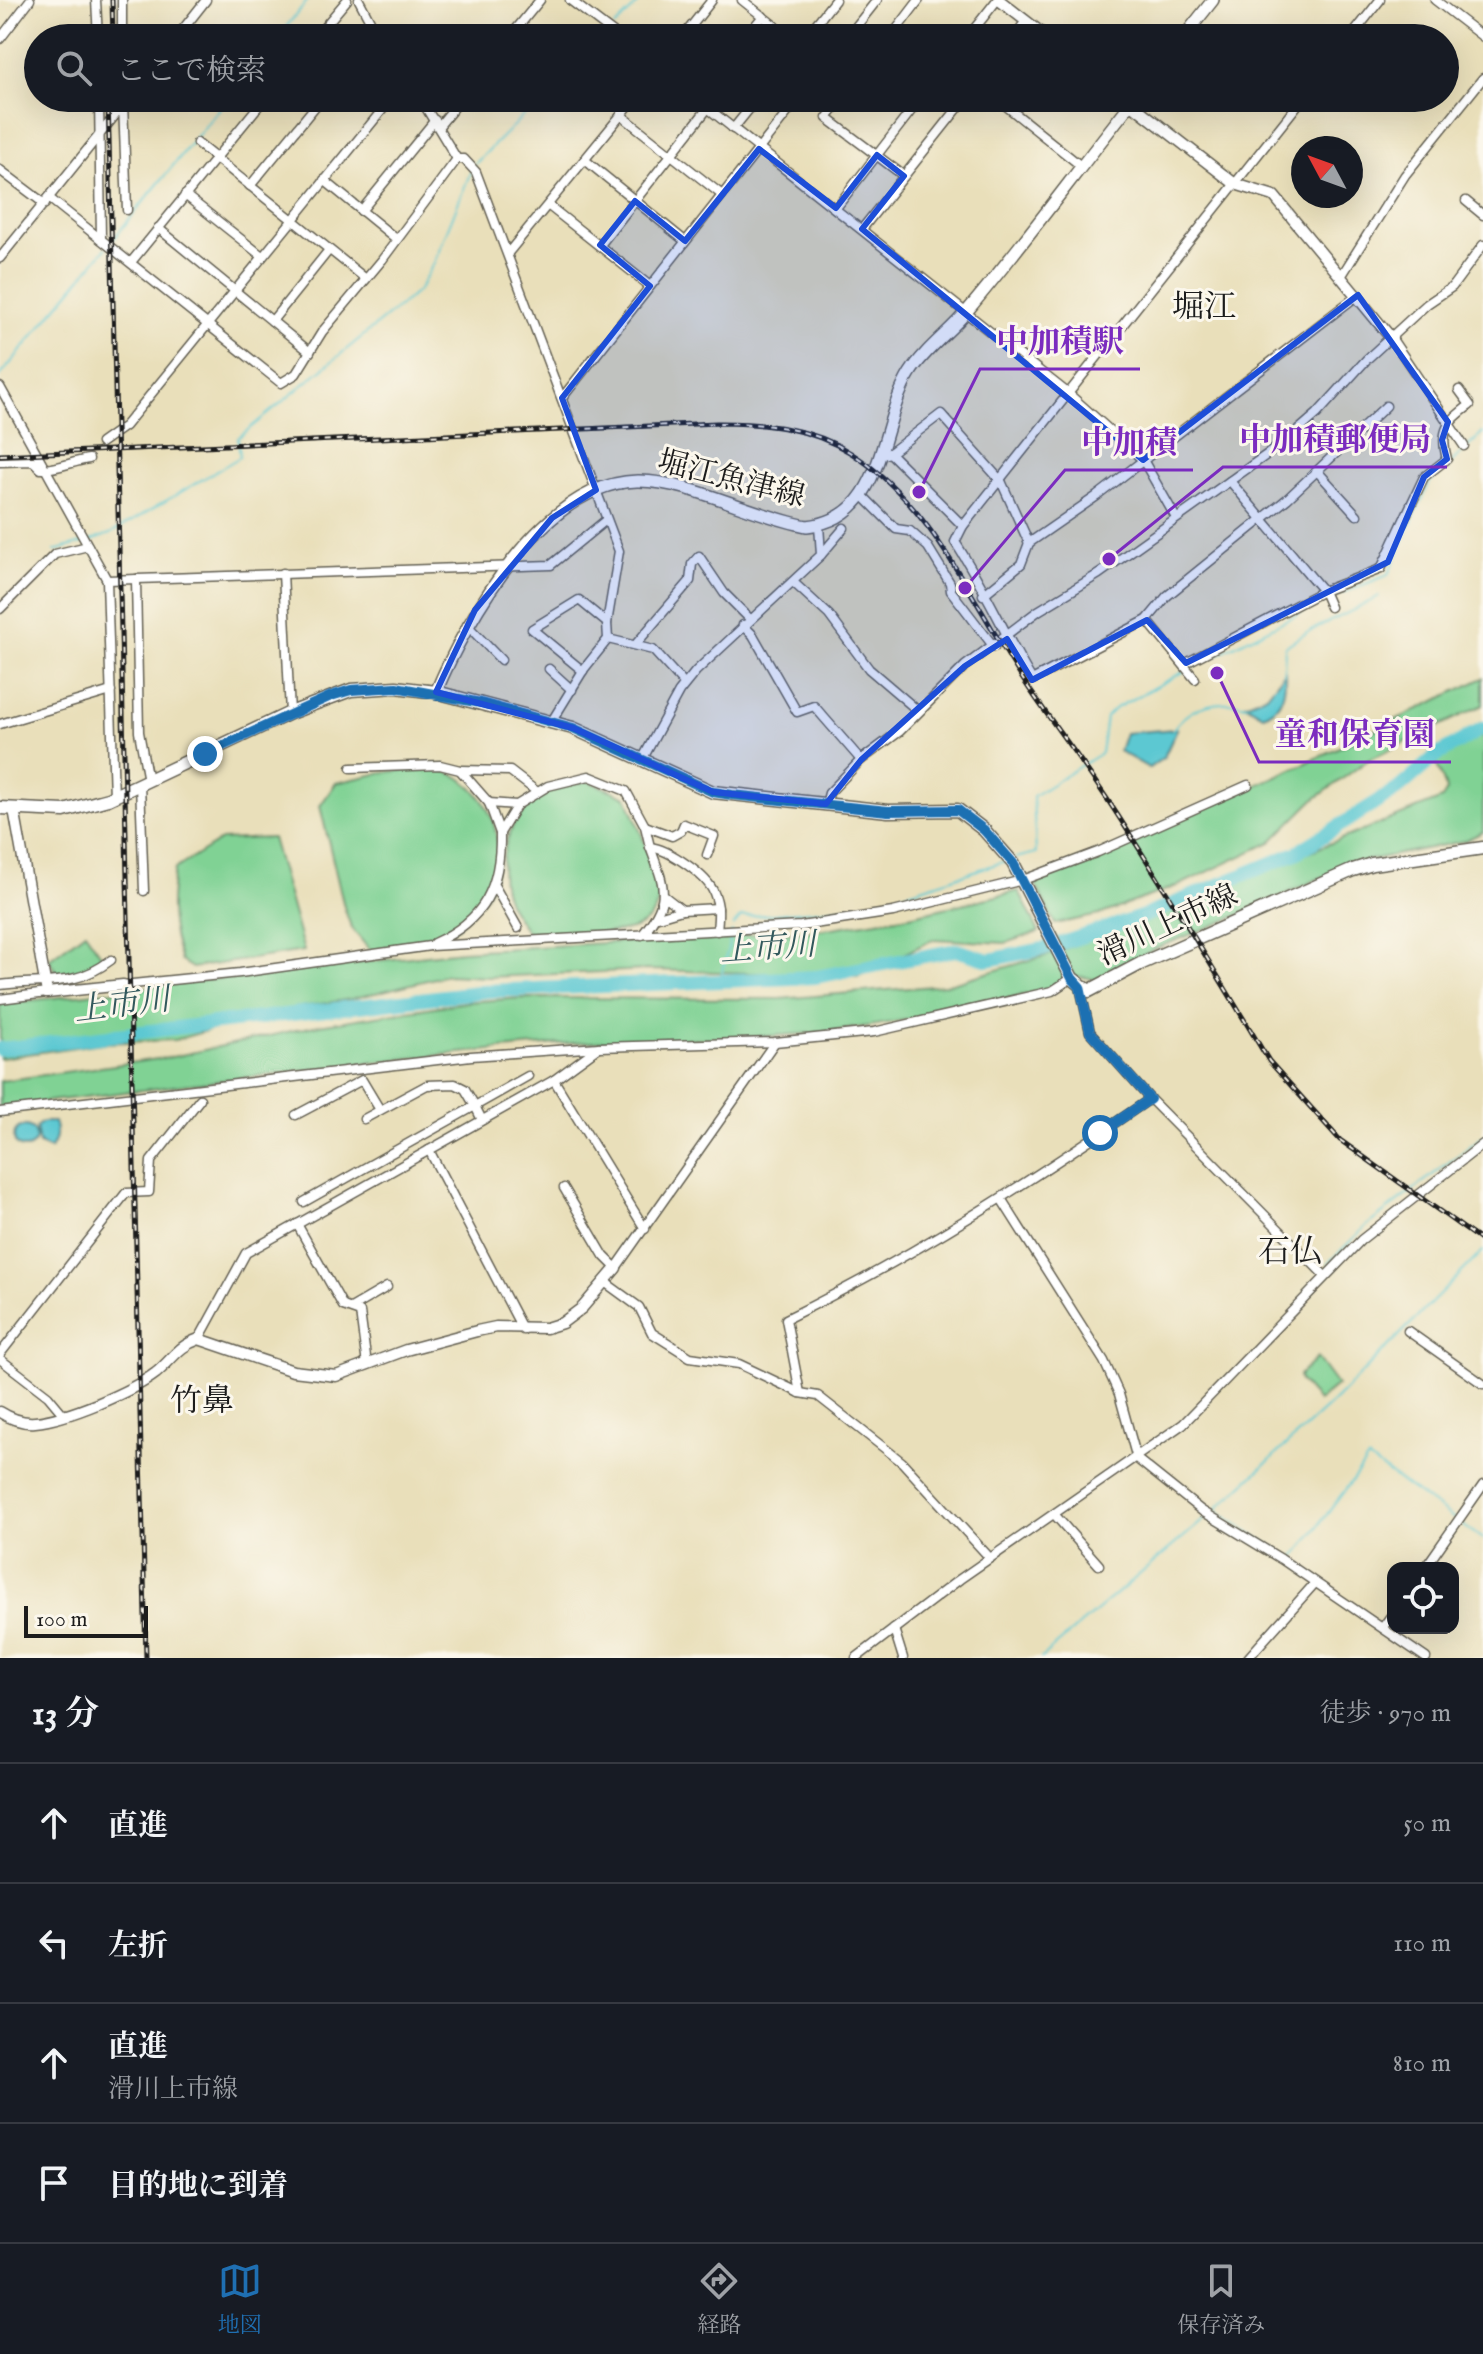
<!DOCTYPE html>
<html lang="ja">
<head>
<meta charset="utf-8">
<style>
	:root { --surface:#171b24; --page:#20242c; --text:#f1f3f6; --muted:#9ea1a6; --line:#363941; --accent:#1f6fb2 }
	body { margin:0; font-family:"IM FELL English","Noto Serif JP",serif; background:var(--page); color:var(--text) }
	.controls { position:absolute; right:24px; bottom:24px; display:grid; overflow:hidden; border-radius:16px; box-shadow:0 8px 32px #0002 }
	.controls button { width:72px; height:72px; display:grid; place-items:center; padding:0; border:0; border-bottom:2px solid var(--line); background:var(--surface); color:var(--text); font:40px sans-serif }
	.compass { position:absolute; left:1291px; top:136px; width:72px; height:72px; border-radius:50%; background:var(--surface); box-shadow:0 8px 32px #0002; rotate:311deg }
	.scale { position:absolute; left:24px; bottom:20px; width:124px; box-sizing:border-box; padding-left:8px; border:4px solid #1c1c1c; border-top:0; font-size:22px; line-height:28px; white-space:nowrap; color:#1c1c1c; -webkit-text-stroke:6px #fbf7ec; paint-order:stroke }
	.stop { position:absolute; width:24px; height:24px; margin:-18px; border:6px solid #1f6fb2; border-radius:50%; background:#fff }
	.stop.end { background:#1f6fb2; border-color:#fff; box-shadow:0 2px 8px #0008 }
	.list { margin:0; padding:0; list-style:none }
	h2 { display:flex; justify-content:space-between; align-items:center; height:104px; margin:0; padding:0 32px; font-size:34px }
	h2 small { font-size:26px; font-weight:400; color:var(--muted) }
	.list li { display:grid; grid-template-columns:52px 1fr auto; gap:24px; align-items:center; box-sizing:border-box; height:120px; padding:0 32px; border-top:2px solid var(--line) }
	.list b { display:block; font-size:30px; white-space:nowrap }
	.list p { margin:0; font-size:26px; white-space:nowrap; color:var(--muted) }
	.list em { font-size:26px; font-style:normal; color:var(--muted) }
	.icon { flex:none; width:44px; height:44px; fill:none; stroke:currentColor; stroke-width:2; stroke-linecap:round; stroke-linejoin:round }
	.map { position:relative; flex:none; width:1483px; height:1658px; overflow:hidden }
	.search { position:absolute; background:var(--surface); box-shadow:0 8px 32px #0002; left:24px; right:24px; top:24px; height:88px; display:flex; align-items:center; gap:20px; box-sizing:border-box; padding:0 28px; border-radius:44px; color:var(--muted); font-size:30px }
	.sheet { height:584px; background:var(--surface) }
	nav { display:flex; justify-content:space-around; align-items:center; box-sizing:border-box; height:112px; border-top:2px solid var(--line); background:var(--surface); font-size:22px; color:var(--muted) }
	nav a { display:grid; justify-items:center; gap:4px }
	nav .on { color:var(--accent) }
	.map>svg:first-child { display:block }
	.green { fill:#80d294; stroke:#4e7758; stroke-width:2 }
	.water { fill:#5cc8d2; stroke:#3c7277; stroke-width:2 }
	.lines { fill:none; stroke-linecap:round; stroke-linejoin:round }
	.stream { stroke:#5cc8d2; stroke-width:2 }
	.river { stroke:#5cc8d2; stroke-width:14 }
	.minor-casing { stroke:#646053; stroke-width:11 }
	.tertiary-casing { stroke:#646053; stroke-width:13 }
	.secondary-casing { stroke:#646053; stroke-width:14 }
	.primary-casing { stroke:#646053; stroke-width:15 }
	.minor { stroke:#fff; stroke-width:8 }
	.tertiary { stroke:#fff; stroke-width:10 }
	.secondary { stroke:#fff; stroke-width:11 }
	.primary { stroke:#fff; stroke-width:12 }
	.rail-casing { stroke:#1c1c1c; stroke-width:5 }
	.rail { stroke:#fbf7ec; stroke-width:2; stroke-dasharray:6; stroke-linecap:butt }
	.route { stroke:#1f6fb2; stroke-width:10 }
	.marked { fill:#1d4ed8; fill-opacity:0.2; stroke:#1d4ed8; stroke-width:6; stroke-linejoin:round }
	.labels { text-anchor:middle; dominant-baseline:central; stroke-width:6; stroke-linejoin:round; paint-order:stroke }
	.street-label { font-size:30px; fill:#1c1c1c; stroke:#fbf7ec }
	.neighbourhood-label { font-size:32px; fill:#1c1c1c; stroke:#fbf7ec }
	.water-label { font-size:32px; font-style:italic; fill:#32585c; stroke:#fbf7ec }
	.leader { fill:none; stroke:#7b2cbf; stroke-width:3 }
	.callout-dot { fill:#7b2cbf; stroke:#fbf7ec; stroke-width:3 }
	.callout-label { font-size:32px; text-anchor:middle; font-weight:bold; fill:#7b2cbf; stroke:#fbf7ec; stroke-width:6; stroke-linejoin:round; paint-order:stroke }
</style>
</head>
<body>
<div class="map">
<svg width="1483" height="1658" viewBox="0 0 1483 1658">
	<rect width="100%" height="100%" fill="#fbf7ec"/>
	<filter id="ink" filterUnits="userSpaceOnUse"><feTurbulence type="fractalNoise" baseFrequency=".0125" numOctaves="2"/><feDisplacementMap in="SourceGraphic" scale="16" xChannelSelector="R" yChannelSelector="G"/><feConvolveMatrix kernelMatrix="1 2 1 2 8 2 1 2 1" color-interpolation-filters="sRGB"/></filter>
	<filter id="wash" filterUnits="userSpaceOnUse"><feTurbulence type="fractalNoise" baseFrequency=".006" numOctaves="4" result="noise"/><feDisplacementMap in="SourceGraphic" scale="32" xChannelSelector="R" yChannelSelector="G"/><feGaussianBlur stdDeviation="1.8" result="paint"/><feColorMatrix in="noise" values="0 0 0 0 0 0 0 0 0 0 0 0 0 0 0 0 0 1.4 0 .05"/><feComposite in="paint" operator="in"/></filter>
	<g filter="url(#wash)">
		<rect width="100%" height="100%" fill="#e9dfba"/>
		<g class="green">
			<polygon points="1483,678 1483,705 1368,760 1311,802 1271,842 1182,884 1099,915 1055,924 1035,883 1306,763"/>
			<path d="M1483,726V832L1464,841L1350,864L1252,910L1154,949L1098,981C1076,972 1064,978 1045,990C964,1008 884,1028 801,1034C721,1040 639,1038 559,1044C372,1059 186,1086 0,1107V1081L172,1057L319,1025L466,1002L523,998L780,999L945,985L1052,954L1442,799L1447,791L1432,752Z"/>
			<path d="M431,768C482,773 510,834 493,882C487,898 468,919 454,929C431,946 399,947 371,952L351,927L344,907L320,806L336,783L385,772Z"/>
			<path d="M588,781L627,797L660,882C662,899 654,922 635,928C612,936 556,933 528,934C522,924 513,913 508,902C492,865 510,809 545,791C557,785 574,784 588,781Z"/>
			<path d="M272,838L304,951L192,968L181,961C170,928 168,903 175,869L221,840Z"/>
			<polygon points="1019,891 1039,932 1005,943 934,939 859,976 648,970 488,977 447,975 351,999 276,1011 175,1040 102,1043 0,1058 0,1004 462,951 813,931 909,916"/>
			<polygon points="85,932 104,959 82,973 58,974 49,959"/>
			<polygon points="1317,1358 1337,1385 1318,1401 1300,1381 1299,1375"/>
		</g>
		<g class="water">
			<path d="M1285,672C1286,690 1282,709 1263,715L1245,704L1267,695Z"/>
			<polygon points="1177,729 1164,757 1149,768 1119,751 1125,733"/>
			<path d="M42,1122H54C58,1133 57,1141 50,1149L39,1144L36,1127Z"/>
			<circle cx="25" cy="1137" r="11"/>
		</g>
		<g class="lines">
			<g class="stream">
				<polyline points="614,27 642,0"/>
				<polyline points="277,38 308,0"/>
				<polyline points="604,38 610,32"/>
				<polyline points="474,165 541,98"/>
				<polyline points="110,243 228,98"/>
				<polyline points="0,376 106,248"/>
				<polyline points="88,542 110,534 240,457 238,438 418,291 434,263 471,171"/>
				<polyline points="54,551 82,543"/>
				<polyline points="1330,598 1388,575 1430,482 1483,433"/>
				<polyline points="1190,668 1324,601"/>
				<path d="M1284,674L1285,647C1314,625 1348,616 1379,596"/>
				<polyline points="1482,728 1483,727"/>
				<path d="M1172,731C1189,704 1220,699 1247,705"/>
				<polyline points="1016,858 1036,853 1033,796 1101,753 1106,717 1114,709 1185,671"/>
				<polyline points="733,926 741,917 865,906 1006,861"/>
				<polyline points="720,981 732,932"/>
				<polyline points="1328,1263 1365,1227 1483,1136"/>
				<polyline points="1218,1512 1293,1560 1368,1459 1456,1520"/>
				<polyline points="1211,1514 1332,1403 1483,1251"/>
				<polyline points="1461,1524 1483,1539"/>
				<polyline points="1041,1658 1206,1518"/>
			</g>
			<polyline class="river" points="0,1049 486,991 816,977 956,950 989,960 1047,948 1144,916 1296,853 1398,789 1436,756 1483,728"/>
		</g>
	</g>
	<g filter="url(#ink)">
		<g class="lines">
			<g class="minor-casing">
				<g id="minor">
					<polyline points="96,0 98,38"/>
					<polyline points="122,0 122,38"/>
					<polyline points="359,0 379,38"/>
					<polyline points="570,0 620,38"/>
					<polyline points="742,0 790,38"/>
					<polyline points="1435,0 1483,37"/>
					<polyline points="176,38 206,0"/>
					<polyline points="315,38 347,0"/>
					<polyline points="509,38 540,0"/>
					<polyline points="682,38 712,0"/>
					<polyline points="745,38 763,16"/>
					<polyline points="805,38 835,0"/>
					<polyline points="847,38 877,0"/>
					<polyline points="890,38 919,0"/>
					<polyline points="967,38 997,0"/>
					<polyline points="1013,38 1026,21"/>
					<polyline points="1350,38 1380,0"/>
					<polyline points="0,39 30,0"/>
					<polyline points="99,98 101,239"/>
					<polyline points="420,98 457,159 464,159 476,172 619,551 607,623 608,639 584,669 552,721"/>
					<polyline points="695,98 1070,395 1143,460 1176,518"/>
					<polyline points="843,98 827,118 904,176"/>
					<polyline points="996,98 1081,166"/>
					<path d="M1303,98L963,526L955,542C984,586 1005,635 1032,680L1147,620L1167,596L1287,499L1386,406"/>
					<polyline points="123,103 127,210"/>
					<polyline points="621,115 722,195"/>
					<polyline points="439,126 462,98"/>
					<polyline points="733,129 758,98"/>
					<polyline points="197,143 366,279"/>
					<polyline points="585,160 685,241"/>
					<polyline points="0,170 45,204"/>
					<polyline points="324,180 395,238"/>
					<polyline points="250,186 322,98"/>
					<polyline points="185,195 262,256"/>
					<polyline points="49,198 281,383 296,374 322,332 382,260 457,159"/>
					<polyline points="1466,201 1483,215"/>
					<polyline points="549,206 650,286"/>
					<polyline points="836,208 921,98"/>
					<polyline points="361,211 435,120"/>
					<polyline points="158,228 310,352"/>
					<polyline points="862,229 966,98"/>
					<polyline points="600,245 708,108"/>
					<polyline points="508,253 635,98"/>
					<polyline points="0,258 129,98"/>
					<polyline points="132,261 265,98"/>
					<polyline points="1342,275 1405,175 1483,78"/>
					<polyline points="272,321 329,250"/>
					<polyline points="1392,339 1464,446"/>
					<polyline points="0,387 107,580 114,797"/>
					<polyline points="562,398 799,98"/>
					<polyline points="101,443 125,426 392,98"/>
					<polyline points="890,453 963,526"/>
					<polyline points="881,455 890,453 941,414 1001,481 1029,543"/>
					<path d="M0,462L33,461L41,469C55,470 74,461 89,459"/>
					<polyline points="1317,471 1357,515"/>
					<polyline points="1230,481 1323,591 1330,607"/>
					<polyline points="862,495 896,529 910,531 928,547 950,583 951,591 994,647"/>
					<polyline points="821,555 844,528"/>
					<polyline points="283,573 290,713"/>
					<polyline points="136,579 139,732 148,781"/>
					<polyline points="107,580 551,565 606,520"/>
					<polyline points="793,582 829,615 869,669 917,710"/>
					<polyline points="983,595 1021,564 1029,543 1097,496 1358,295"/>
					<polyline points="0,609 55,554 88,546"/>
					<polyline points="1147,620 1195,679"/>
					<polyline points="467,625 501,660"/>
					<polyline points="743,625 753,635 797,712 814,706 861,760"/>
					<polyline points="608,639 653,650 684,684"/>
					<polyline points="636,644 690,581 692,564 699,556 724,593 750,619"/>
					<path d="M1186,663L1323,591L1381,569L1424,477L1447,459C1439,430 1448,421 1470,405L1459,390"/>
					<polyline points="549,669 572,690"/>
					<polyline points="583,671 532,629 579,600 607,623"/>
					<polyline points="0,724 111,691"/>
					<polyline points="642,760 679,692 696,671 821,555 819,525"/>
					<polyline points="351,768 440,765 460,770 489,803"/>
					<polyline points="460,770 510,771 536,791"/>
					<polyline points="140,784 144,891"/>
					<polyline points="826,804 829,793 861,760 900,731 965,666 1038,611 1099,574 1286,441 1317,414 1367,359 1427,304 1452,287 1483,245"/>
					<polyline points="517,805 500,833 489,803 517,805 548,786 589,776 626,791 645,826"/>
					<polyline points="650,847 645,826 672,836 681,831 684,824 714,836 707,855"/>
					<polyline points="495,887 518,928"/>
					<polyline points="682,910 718,908"/>
					<polyline points="658,917 682,910 664,896"/>
					<path d="M642,935C672,899 665,888 650,847C668,849 707,875 714,893C720,906 718,918 717,931"/>
					<path d="M434,943C485,920 501,886 500,833"/>
					<path d="M0,985C45,979 73,989 111,960"/>
					<polyline points="123,985 240,973 430,946 801,926 893,912 1023,880 1098,852 1248,785"/>
					<polyline points="1080,987 1090,1032 1150,1099 1325,1276"/>
					<polyline points="0,999 47,993"/>
					<polyline points="554,1080 645,1229"/>
					<polyline points="0,1112 471,1056 599,1047 775,1042 874,1032 1052,991 1072,978"/>
					<polyline points="296,1115 362,1080 380,1110"/>
					<polyline points="364,1119 427,1085 455,1084 465,1089 475,1106 528,1076"/>
					<polyline points="429,1150 523,1330"/>
					<polyline points="564,1188 604,1256 616,1268 775,1042"/>
					<polyline points="1002,1200 1104,1361 1119,1394 1137,1459 1202,1511 1281,1559 1426,1658"/>
					<polyline points="304,1202 475,1106 482,1120"/>
					<polyline points="297,1224 343,1306 360,1312 367,1365"/>
					<polyline points="606,1283 639,1307 652,1333 690,1357 739,1364 800,1393 818,1396 902,1462 990,1558"/>
					<polyline points="351,1308 387,1287"/>
					<polyline points="1408,1331 1483,1384"/>
					<polyline points="199,1339 246,1253 554,1080 599,1047"/>
					<polyline points="0,1354 126,1193 149,1192 151,1161 200,1099"/>
					<polyline points="0,1359 48,1396 63,1414"/>
					<path d="M800,1393L786,1319C918,1254 1029,1182 1150,1099"/>
					<polyline points="1054,1514 1099,1565"/>
					<polyline points="1425,1568 1483,1485"/>
					<polyline points="1383,1627 1393,1613"/>
					<polyline points="894,1629 903,1658"/>
					<polyline points="856,1658 960,1579 1183,1424 1361,1240 1483,1144"/>
					<polyline points="1248,1658 1315,1583"/>
				</g>
			</g>
			<g class="tertiary-casing">
				<g id="tertiary">
					<polyline points="999,0 1048,38"/>
					<polyline points="1124,98 1235,184 1274,196 1392,339"/>
					<polyline points="14,809 47,993 123,985"/>
					<path d="M0,1412C11,1419 23,1423 35,1422C67,1419 131,1392 156,1373C172,1360 178,1346 199,1339L293,1371L336,1376L406,1350L477,1331L496,1327L546,1328L562,1323L582,1308L616,1268"/>
				</g>
			</g>
			<g class="secondary-casing">
				<g id="secondary">
					<polyline points="1183,38 1213,0"/>
					<path d="M436,692C467,617 544,483 637,481C688,480 755,517 807,526C887,518 878,424 910,373C925,349 950,332 968,310C1026,241 1079,168 1135,98"/>
				</g>
			</g>
			<g class="primary-casing">
				<polyline id="primary" points="0,808 64,811 108,799 290,713 351,690 396,687 436,692 573,728 713,792 888,811 958,810 984,830 1013,863 1072,978 1089,991 1140,964 1353,870 1372,864 1483,848"/>
			</g>
			<use href="#minor" class="minor"/>
			<use href="#tertiary" class="tertiary"/>
			<use href="#secondary" class="secondary"/>
			<use href="#primary" class="primary"/>
			<g class="rail-casing">
				<g id="rail">
					<polyline points="112,0 113,38"/>
					<polyline points="108,98 146,1658"/>
					<path d="M0,455L717,423C763,423 810,427 851,453C931,503 972,601 1022,678C1051,722 1084,763 1113,808C1167,891 1218,976 1269,1061L1340,1140L1483,1242"/>
				</g>
			</g>
			<use href="#rail" class="rail"/>
		</g>
	</g>
	<g class="lines" filter="url(#ink)">
		<polyline class="route" points="205,754 331,696 351,690 396,687 481,703 573,728 713,792 732,795 888,811 958,810 984,830 1013,863 1072,978 1080,987 1090,1032 1150,1099 1100,1133"/>
	</g>
	<path class="marked" d="M759,149L836,208L877,155L904,176L862,229L1143,460L1358,295L1448,422L1442,440L1447,459L1424,477L1388,562L1186,663L1147,620L1032,680L1007,639L965,666L861,760L826,804L713,792L573,728L436,692L475,610L552,518L596,490L562,398L650,286L600,245L635,201L685,241Z"/>
	<g class="labels">
		<g class="street-label">
			<text transform="translate(731 480) rotate(14)">堀江魚津線</text>
			<text transform="translate(1168 926) rotate(-25)">滑川上市線</text>
		</g>
		<g class="neighbourhood-label">
			<text x="1204" y="308">堀江</text>
			<text x="1290" y="1253">石仏</text>
			<text x="202" y="1402">竹鼻</text>
		</g>
		<g class="water-label">
			<text transform="translate(768 949) rotate(-4)">上市川</text>
			<text transform="translate(122 1006) rotate(-7)">上市川</text>
		</g>
	</g>
	<path class="leader" d="M919 492L980 369H1140M1109 559L1223 467H1447M965 588L1065 470H1193M1217 673L1259 762H1451"/>
	<g class="callout-dot">
		<circle cx="919" cy="492" r="8"/>
		<circle cx="1109" cy="559" r="8"/>
		<circle cx="965" cy="588" r="8"/>
		<circle cx="1217" cy="673" r="8"/>
	</g>
	<g class="callout-label">
		<text x="1060" y="352">中加積駅</text>
		<text x="1335" y="450">中加積郵便局</text>
		<text x="1129" y="453">中加積</text>
		<text x="1355" y="745">童和保育園</text>
	</g>
</svg>
<div class="controls">
<button><svg class="icon" aria-label="locate" viewBox="0 0 24 24"><circle cx="12" cy="12" r="6"/><path d="M12 2v4M12 18v4M2 12h4M18 12h4"/></svg></button>
</div>
<svg class="compass" viewBox="-18 -18 36 36"><path d="M0-13l5 13h-10z" fill="#e53935"/><path d="M0 13l5-13h-10z" fill="#9ea1a6"/></svg>
<div class="scale">100 m</div>
<div class="stop" style="left:1100px;top:1133px"></div>
<div class="stop end" style="left:205px;top:754px"></div>
<div class="search"><svg class="icon" aria-label="search" viewBox="0 0 24 24"><circle cx="10" cy="10" r="6"/><path d="M15 15l6 6"/></svg>ここで検索</div>
</div>
<section class="sheet">
<h2>13 分<small>徒歩 · 970 m</small></h2>
<ul class="list">
<li><svg class="icon" aria-label="ahead" viewBox="0 0 24 24"><path d="M12 20V5M6 11l6-6 6 6"/></svg><div><b>直進</b></div><em>50 m</em></li>
<li><svg class="icon" aria-label="left" viewBox="0 0 24 24"><path d="M17 20v-9H6M10 6l-5 5 5 5"/></svg><div><b>左折</b></div><em>110 m</em></li>
<li><svg class="icon" aria-label="ahead" viewBox="0 0 24 24"><path d="M12 20V5M6 11l6-6 6 6"/></svg><div><b>直進</b><p>滑川上市線</p></div><em>810 m</em></li>
<li><svg class="icon" aria-label="arrive" viewBox="0 0 24 24"><path d="M6 21V4h12l-3 4 3 4H6"/></svg><div><b>目的地に到着</b></div></li>
</ul>
</section>
<nav>
<a class="on"><svg class="icon" aria-label="map" viewBox="0 0 24 24"><path d="M3 6l6-2 6 2 6-2v14l-6 2-6-2-6 2zM9 4v14M15 6v14"/></svg>地図</a>
<a><svg class="icon" aria-label="directions" viewBox="0 0 24 24"><path d="M12 3l9 9-9 9-9-9zM9 14v-3h6M13 9l2 2-2 2"/></svg>経路</a>
<a><svg class="icon" aria-label="saved" viewBox="0 0 24 24"><path d="M7 4h10v16l-5-4-5 4z"/></svg>保存済み</a>
</nav>
</body>
</html>
